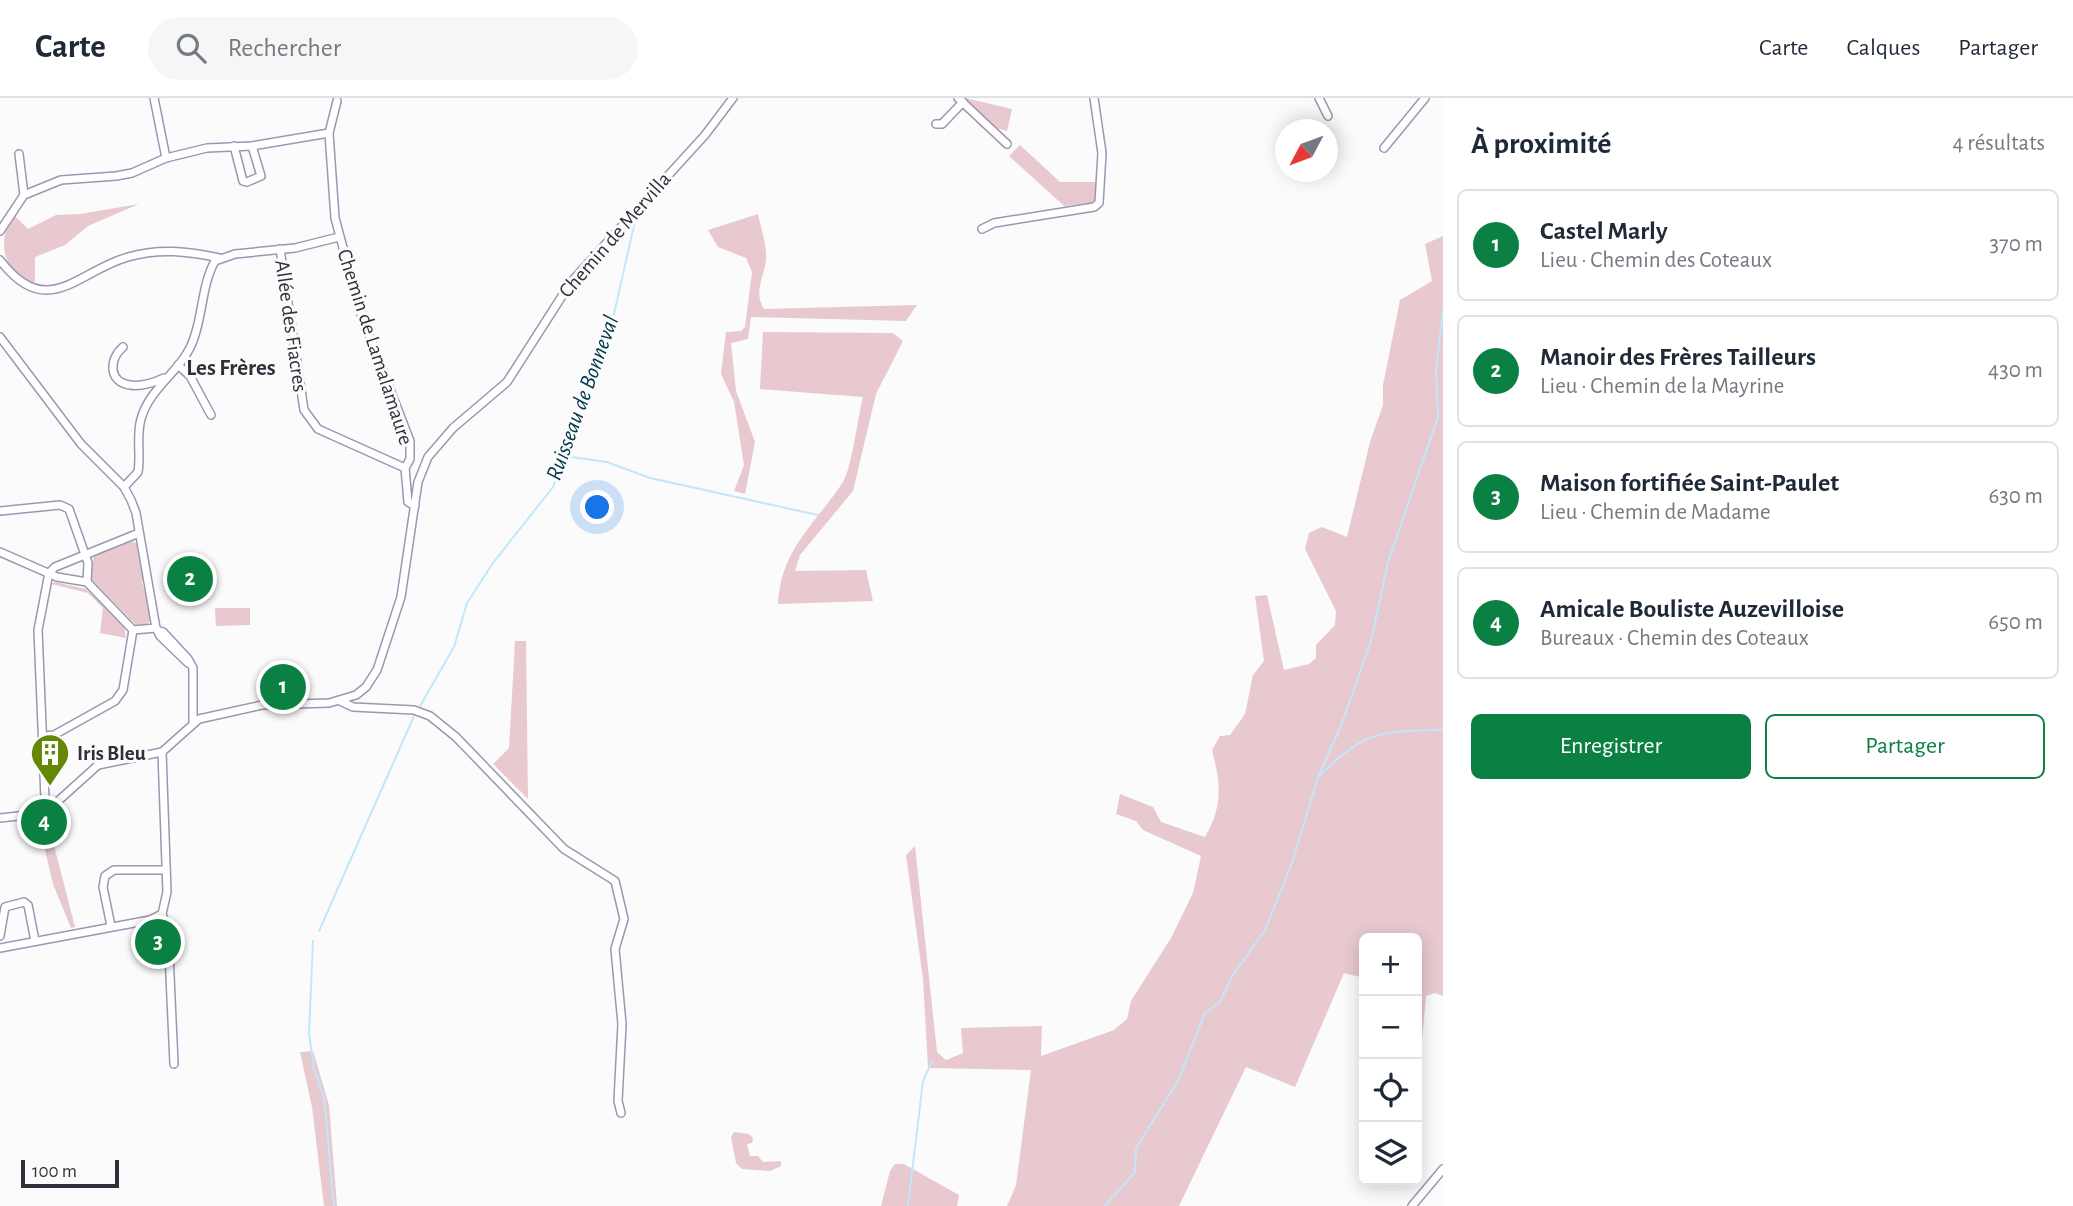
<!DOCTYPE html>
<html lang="fr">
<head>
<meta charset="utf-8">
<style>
	:root { --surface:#fff; --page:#f6f6f7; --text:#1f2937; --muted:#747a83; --line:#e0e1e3; --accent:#0b8043 }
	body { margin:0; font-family:"Alegreya Sans",sans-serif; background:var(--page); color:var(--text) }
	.controls { position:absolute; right:21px; bottom:21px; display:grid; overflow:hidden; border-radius:10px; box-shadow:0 4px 18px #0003 }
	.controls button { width:63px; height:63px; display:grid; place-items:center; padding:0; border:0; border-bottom:2px solid var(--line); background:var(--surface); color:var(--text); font:35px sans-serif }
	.compass { position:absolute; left:1275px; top:21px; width:63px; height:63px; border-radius:50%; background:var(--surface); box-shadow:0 4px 18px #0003; rotate:229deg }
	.scale { position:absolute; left:21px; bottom:18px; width:98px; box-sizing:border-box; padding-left:7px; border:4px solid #322f3b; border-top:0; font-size:19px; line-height:24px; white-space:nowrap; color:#322f3b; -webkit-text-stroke:5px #fbfbfb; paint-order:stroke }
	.you { position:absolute; left:598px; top:410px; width:24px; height:24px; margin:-18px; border:5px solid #fff; border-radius:50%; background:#1a73e8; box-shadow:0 0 0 10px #1a73e833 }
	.badge { display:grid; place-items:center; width:46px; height:46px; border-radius:50%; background:var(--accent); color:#fff; font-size:23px; font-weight:700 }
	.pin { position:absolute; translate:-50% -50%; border:4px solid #fff; box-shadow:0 2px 7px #0006 }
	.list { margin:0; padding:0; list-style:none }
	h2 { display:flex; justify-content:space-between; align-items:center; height:91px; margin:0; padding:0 28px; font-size:30px }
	h2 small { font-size:23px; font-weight:400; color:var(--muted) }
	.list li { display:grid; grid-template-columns:46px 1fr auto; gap:21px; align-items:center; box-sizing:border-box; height:112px; margin:0 14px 14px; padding:0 14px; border:2px solid var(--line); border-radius:10px }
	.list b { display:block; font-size:26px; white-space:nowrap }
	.list p { margin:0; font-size:23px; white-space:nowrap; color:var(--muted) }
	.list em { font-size:23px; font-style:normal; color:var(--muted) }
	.actions { display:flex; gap:14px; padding:21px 28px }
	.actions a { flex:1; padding:16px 0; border:2px solid var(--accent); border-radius:10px; text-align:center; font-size:24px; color:var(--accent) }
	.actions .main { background:var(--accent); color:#fff }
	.icon { flex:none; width:38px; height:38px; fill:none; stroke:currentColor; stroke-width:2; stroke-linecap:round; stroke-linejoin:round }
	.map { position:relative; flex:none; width:1443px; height:1108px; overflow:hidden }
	header { display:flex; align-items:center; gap:42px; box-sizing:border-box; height:98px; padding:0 35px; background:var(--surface); border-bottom:2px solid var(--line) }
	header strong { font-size:33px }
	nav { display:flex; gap:38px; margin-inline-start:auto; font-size:24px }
	.search { width:490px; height:63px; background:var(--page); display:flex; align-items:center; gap:18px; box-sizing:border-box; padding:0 24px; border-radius:38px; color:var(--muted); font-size:26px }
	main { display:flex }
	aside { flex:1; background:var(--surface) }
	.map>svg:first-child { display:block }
	.green { fill:#e8c9d0 }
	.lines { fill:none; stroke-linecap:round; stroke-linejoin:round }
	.stream { stroke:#c1e8fa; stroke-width:2 }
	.minor-casing { stroke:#9d96b3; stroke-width:10 }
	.minor { stroke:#fff; stroke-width:7 }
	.labels { text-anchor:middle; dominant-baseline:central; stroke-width:6; stroke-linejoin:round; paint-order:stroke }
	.street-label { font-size:21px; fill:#322f3b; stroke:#fbfbfb }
	.poi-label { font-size:21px; font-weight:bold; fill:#322f3b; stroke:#fbfbfb; text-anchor:start }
	.neighbourhood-label { font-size:23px; font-weight:bold; fill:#322f3b; stroke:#fbfbfb }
	.water-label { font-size:23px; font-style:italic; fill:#00374a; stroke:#fbfbfb }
</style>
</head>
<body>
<header>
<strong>Carte</strong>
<div class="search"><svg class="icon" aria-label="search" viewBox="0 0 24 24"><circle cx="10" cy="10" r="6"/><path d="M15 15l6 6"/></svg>Rechercher</div>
<nav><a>Carte</a><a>Calques</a><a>Partager</a></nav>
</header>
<main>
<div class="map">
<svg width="1443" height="1108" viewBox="0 0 1443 1108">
	<rect width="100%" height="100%" fill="#fbfbfb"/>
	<g class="green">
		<polygon points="965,0 1012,11 1007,33 993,29"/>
		<polygon points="1020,47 1060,84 1100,84 1097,104 1092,108 1091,105 1064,108 1009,58"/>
		<path d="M139,106L88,128L65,147L35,159V184C26,185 22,180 15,175C0,158 2,136 12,115L28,131L56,117L80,116Z"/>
		<path d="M758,116C761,130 767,148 766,162C764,180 753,193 764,211L917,207L906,223L751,219L748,241L731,245L736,293L755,344L745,396L734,393L744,367L734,304L721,276L726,234L741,233L745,229L752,174L746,160L718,149L708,132Z"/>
		<path d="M1443,138V898L1435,895L1426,898L1420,966L1417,972V840H1364V880L1344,875L1295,989L1246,969L1179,1108H1007L1016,1087L1031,972L928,970L923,881L906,757L915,748L937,954L946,962L963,955L961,930L1042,928L1041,958L1114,932L1127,921L1131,903L1171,840L1193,795L1201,758L1143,732L1136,723L1116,716L1120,696L1153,709L1161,724L1205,739C1223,708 1221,686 1212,652L1220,638L1230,637L1245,616L1253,577L1264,563L1255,498L1267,497L1284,572L1309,566L1316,560V547L1335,527L1336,513L1305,451L1309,435L1322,429L1347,439L1370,344L1383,307V287L1400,202L1432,183L1425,146Z"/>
		<path d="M763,234L893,235L903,243L876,296L853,393L800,457L795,473L866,472L873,503L778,506C781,450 815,427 843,384C852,369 858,318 863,299L760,291Z"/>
		<polygon points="129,442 138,446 145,480 142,484 152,520 146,528 136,527 90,480 94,456"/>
		<polygon points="55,484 86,491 124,527 126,540 100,535 103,510 88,495 51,486"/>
		<polygon points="215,510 250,510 250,527 216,528"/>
		<polygon points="515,543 526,543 528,701 493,666 509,650"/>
		<polygon points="50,732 75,829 71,830 53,786 41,735"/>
		<polygon points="313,953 329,1007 337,1108 324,1108 312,1009 300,954"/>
		<polygon points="734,1034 749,1036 753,1040 752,1045 747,1046 750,1058 758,1058 763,1064 781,1063 781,1068 770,1073 742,1071 736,1065 731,1039"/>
		<polygon points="895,1066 904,1066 959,1097 957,1108 881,1108 890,1073"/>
	</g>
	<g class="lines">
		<g class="stream">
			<polyline points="564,358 607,364 650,380 818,417"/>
			<polyline points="420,608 454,549 467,505 493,465 553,389 607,247 635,123"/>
			<path d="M1319,678C1367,631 1379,634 1443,632"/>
			<polyline points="319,833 414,618"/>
			<polyline points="313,843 309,936 314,971 324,999 334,1108"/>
			<polyline points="908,1108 923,983 932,963"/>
			<polyline points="1105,1108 1135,1074 1136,1050 1178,983 1205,915 1220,904 1233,877 1265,832 1292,765 1318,679 1341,628 1371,543 1388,464 1438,319 1436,272 1443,211"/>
		</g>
		<g class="minor-casing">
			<g id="minor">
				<polyline points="154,0 166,60"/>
				<polyline points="958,0 1007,46"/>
				<polyline points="1319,0 1328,18"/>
				<polyline points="337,3 329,35 335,120 361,216 410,343 410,361 405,370 408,404 415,408"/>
				<polyline points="936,26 942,26 963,4"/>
				<polyline points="234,48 243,83 247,84 261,78 252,48"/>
				<polyline points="1384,50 1425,0"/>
				<polyline points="19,56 24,97"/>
				<polyline points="982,131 994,125 1094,109 1099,105 1102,55 1094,0"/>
				<polyline points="0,133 24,97 61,82 116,78 132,75 166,60 207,50 252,48 329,35"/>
				<polyline points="280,151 304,312 318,331 405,370"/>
				<path d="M0,162C47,224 78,173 128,159C159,150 188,153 219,160"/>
				<polyline points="0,239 81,346 124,389 131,402 136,415 156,530 160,538 188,565"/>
				<path d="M123,249C109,261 108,284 130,287C142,289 153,285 164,280"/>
				<polyline points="178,267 190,278 211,317"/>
				<path d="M124,389L138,374C141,357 136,338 141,321C150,288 184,272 194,240C203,215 202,186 215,163L235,156L295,150L339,139"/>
				<polyline points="0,413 60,407 69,411 88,465 87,484"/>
				<polyline points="0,454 57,479 87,484 133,532"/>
				<polyline points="133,532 156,530"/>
				<polyline points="159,533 163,534 188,561 193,570 193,625"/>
				<polyline points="340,603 353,609 414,612 430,618 456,639 564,751 615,783 624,821 615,851 622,926 618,1003 621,1015"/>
				<polyline points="44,638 54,637 115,603 123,592 133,532"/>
				<polyline points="49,709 45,700 38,532 49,475 55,469 139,435"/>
				<polyline points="0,720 36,716 57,704 98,667 162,654 199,621 262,607 329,605 356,597 366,589 377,572 401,499 418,384 428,359 453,330 507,284 571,184 705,37 733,0"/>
				<polyline points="162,816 168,833 174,966"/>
				<polyline points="111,828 103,789 105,778 114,772 166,772"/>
				<polyline points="0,838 5,809 24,804 28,807 35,843"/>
				<polyline points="0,850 150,822 162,816 167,794 162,654"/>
				<polyline points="1412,1108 1443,1071"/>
			</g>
		</g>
		<use href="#minor" class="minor"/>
	</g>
	<defs>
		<g id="building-pin" transform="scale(2.0125)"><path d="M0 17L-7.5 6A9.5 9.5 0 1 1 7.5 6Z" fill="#648706" stroke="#fbfbfb"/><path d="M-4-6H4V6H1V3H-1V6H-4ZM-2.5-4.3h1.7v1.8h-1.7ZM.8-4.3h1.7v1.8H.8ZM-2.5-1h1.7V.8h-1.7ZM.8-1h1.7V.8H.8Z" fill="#fff"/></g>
	</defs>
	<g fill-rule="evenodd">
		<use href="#building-pin" x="50" y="655"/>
	</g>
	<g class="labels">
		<g class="street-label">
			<text transform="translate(615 137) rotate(-49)">Chemin de Mervilla</text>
			<text transform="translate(291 228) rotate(82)">Allée des Fiacres</text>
			<text transform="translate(375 249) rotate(72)">Chemin de Lamalamaure</text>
		</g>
		<g class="poi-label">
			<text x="77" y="655">Iris Bleu</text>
		</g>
		<g class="neighbourhood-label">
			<text x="231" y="270">Les Frères</text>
		</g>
		<g class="water-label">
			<text transform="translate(583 300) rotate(-70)">Ruisseau de Bonneval</text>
		</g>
	</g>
</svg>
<div class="controls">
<button>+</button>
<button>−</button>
<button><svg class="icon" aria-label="locate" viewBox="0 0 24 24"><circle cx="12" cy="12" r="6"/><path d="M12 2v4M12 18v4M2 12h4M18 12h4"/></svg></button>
<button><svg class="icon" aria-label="layers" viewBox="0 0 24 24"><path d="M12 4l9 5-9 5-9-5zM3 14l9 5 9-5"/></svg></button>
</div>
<svg class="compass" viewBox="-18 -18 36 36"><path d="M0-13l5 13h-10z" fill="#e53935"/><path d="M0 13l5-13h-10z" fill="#747a83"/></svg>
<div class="scale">100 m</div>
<div class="you"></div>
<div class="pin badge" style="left:283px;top:589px">1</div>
<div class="pin badge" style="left:190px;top:481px">2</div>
<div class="pin badge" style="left:158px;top:844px">3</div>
<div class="pin badge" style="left:44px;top:724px">4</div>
</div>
<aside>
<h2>À proximité<small>4 résultats</small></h2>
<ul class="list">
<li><span class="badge">1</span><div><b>Castel Marly</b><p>Lieu · Chemin des Coteaux</p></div><em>370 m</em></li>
<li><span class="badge">2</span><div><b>Manoir des Frères Tailleurs</b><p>Lieu · Chemin de la Mayrine</p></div><em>430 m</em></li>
<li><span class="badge">3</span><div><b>Maison fortifiée Saint-Paulet</b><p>Lieu · Chemin de Madame</p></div><em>630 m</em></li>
<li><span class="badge">4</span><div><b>Amicale Bouliste Auzevilloise</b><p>Bureaux · Chemin des Coteaux</p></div><em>650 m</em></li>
</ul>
<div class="actions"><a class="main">Enregistrer</a><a>Partager</a></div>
</aside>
</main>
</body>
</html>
